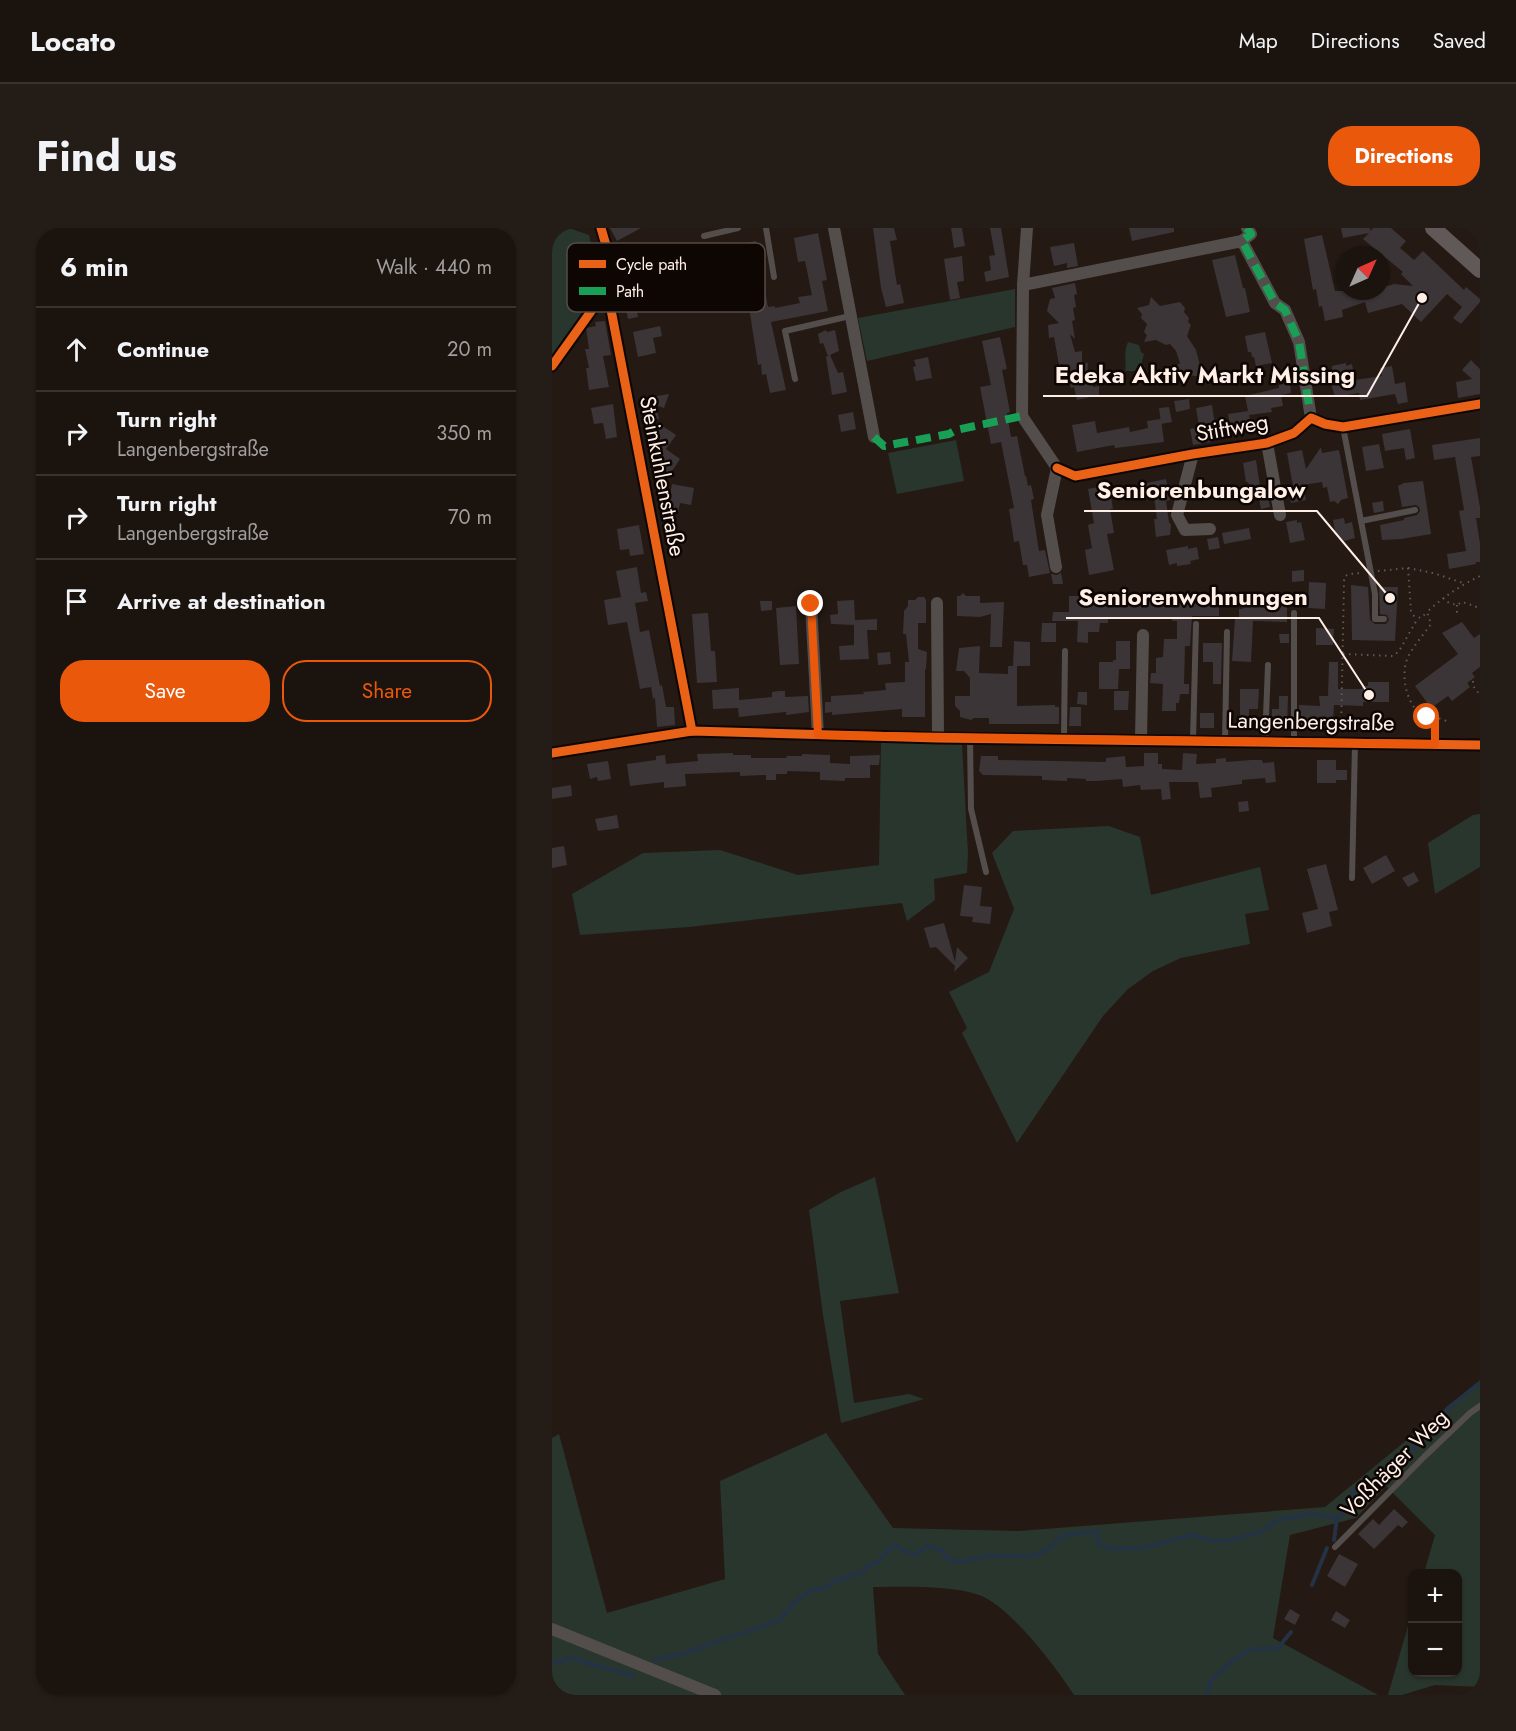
<!DOCTYPE html>
<html lang="en">
<head>
<meta charset="utf-8">
<style>
	:root { --surface:#1b130e; --page:#241c17; --text:#f1f3f6; --muted:#a09e9e; --line:#39322e; --accent:#ea580c }
	body { margin:0; font-family:Jost,sans-serif; background:var(--page); color:var(--text) }
	.controls { position:absolute; right:18px; bottom:18px; display:grid; overflow:hidden; border-radius:12px; box-shadow:0 2px 4px #0004 }
	.controls button { width:54px; height:54px; display:grid; place-items:center; padding:0; border:0; border-bottom:2px solid var(--line); background:var(--surface); color:var(--text); font:30px sans-serif }
	.compass { position:absolute; left:784px; top:18px; width:54px; height:54px; border-radius:50%; background:var(--surface); box-shadow:0 2px 4px #0004; rotate:45deg }
	.stop { position:absolute; width:18px; height:18px; margin:-14px; border:4px solid #ea580c; border-radius:50%; background:#fff }
	.stop.end { background:#ea580c; border-color:#fff; box-shadow:0 2px 6px #0008 }
	.list { margin:0; padding:0; list-style:none }
	h2 { display:flex; justify-content:space-between; align-items:center; height:78px; margin:0; padding:0 24px; font-size:26px }
	h2 small { font-size:20px; font-weight:400; color:var(--muted) }
	.list li { display:grid; grid-template-columns:39px 1fr auto; gap:18px; align-items:center; box-sizing:border-box; height:84px; padding:0 24px; border-top:2px solid var(--line) }
	.list b { display:block; font-size:22px; white-space:nowrap }
	.list p { margin:0; font-size:20px; white-space:nowrap; color:var(--muted) }
	.list em { font-size:20px; font-style:normal; color:var(--muted) }
	.actions { display:flex; gap:12px; padding:18px 24px }
	.actions a { flex:1; padding:14px 0; border:2px solid var(--accent); border-radius:24px; text-align:center; font-size:21px; color:var(--accent) }
	.actions .main { background:var(--accent); color:#fff }
	.icon { flex:none; width:33px; height:33px; fill:none; stroke:currentColor; stroke-width:2; stroke-linecap:round; stroke-linejoin:round }
	.map { position:relative; flex:none; width:928px; height:1467px; overflow:hidden; border-radius:24px }
	header { display:flex; align-items:center; gap:36px; box-sizing:border-box; height:84px; padding:0 30px; background:var(--surface); border-bottom:2px solid var(--line) }
	header strong { font-size:28px }
	nav { display:flex; gap:33px; margin-inline-start:auto; font-size:21px }
	.intro { display:flex; align-items:center; justify-content:space-between; box-sizing:border-box; height:144px; padding:0 36px }
	h1 { margin:0; font-size:42px }
	.button { padding:15px 27px; border-radius:24px; background:var(--accent); color:#fff; font-size:21px; font-weight:700 }
	main { display:flex; gap:36px; padding:0 36px }
	aside { flex:1; background:var(--surface); border-radius:24px; box-shadow:0 2px 4px #0004 }
	.map>svg:first-child { display:block }
	.green { fill:#29362d }
	.lines { fill:none; stroke-linecap:round; stroke-linejoin:round }
	.stream { stroke:#243245; stroke-width:4 }
	.building { fill:#3b3538 }
	.path { stroke:#605a58; stroke-width:2; stroke-dasharray:1.5 4.5; stroke-linecap:butt }
	.service { stroke:#534e4c; stroke-width:6 }
	.minor { stroke:#534e4c; stroke-width:12 }
	.secondary { stroke:#605957; stroke-width:16 }
	.quiet { stroke:#1a9f57; stroke-width:8; stroke-dasharray:15 8; stroke-linecap:butt }
	.cycleway-casing { stroke:#0e0603; stroke-width:13 }
	.cycleway { stroke:#ea6118; stroke-width:9 }
	.route { stroke:#ea580c; stroke-width:8 }
	.labels { text-anchor:middle; dominant-baseline:central; stroke-width:5; stroke-linejoin:round; paint-order:stroke }
	.street-label { font-size:22px; fill:#ffefe7; stroke:#0e0603 }
	.key { fill:#0e0603; stroke:#564c47; stroke-width:1.5 }
	.key-label { font-size:16px; fill:#ffefe7 }
	.leader { fill:none; stroke:#ffefe7; stroke-width:2 }
	.callout-dot { fill:#ffefe7; stroke:#0e0603; stroke-width:2 }
	.callout-label { font-size:24px; text-anchor:middle; font-weight:bold; fill:#ffefe7; stroke:#0e0603; stroke-width:5; stroke-linejoin:round; paint-order:stroke }
</style>
</head>
<body>
<header>
<strong>Locato</strong>
<nav><a>Map</a><a>Directions</a><a>Saved</a></nav>
</header>
<div class="intro"><h1>Find us</h1><a class="button">Directions</a></div>
<main>
<aside>
<h2>6 min<small>Walk · 440 m</small></h2>
<ul class="list">
<li><svg class="icon" aria-label="ahead" viewBox="0 0 24 24"><path d="M12 20V5M6 11l6-6 6 6"/></svg><div><b>Continue</b></div><em>20 m</em></li>
<li><svg class="icon" aria-label="right" viewBox="0 0 24 24"><path d="M7 20v-9h11M14 6l5 5-5 5"/></svg><div><b>Turn right</b><p>Langenbergstraße</p></div><em>350 m</em></li>
<li><svg class="icon" aria-label="right" viewBox="0 0 24 24"><path d="M7 20v-9h11M14 6l5 5-5 5"/></svg><div><b>Turn right</b><p>Langenbergstraße</p></div><em>70 m</em></li>
<li><svg class="icon" aria-label="arrive" viewBox="0 0 24 24"><path d="M6 21V4h12l-3 4 3 4H6"/></svg><div><b>Arrive at destination</b></div></li>
</ul>
<div class="actions"><a class="main">Save</a><a>Share</a></div>
</aside>
<div class="map">
<svg width="928" height="1467" viewBox="0 0 928 1467">
	<rect width="100%" height="100%" fill="#241913"/>
	<g class="green">
		<polygon points="0,0 17,0 37,7 49,57 0,127"/>
		<polygon points="463,61 463,99 315,133 306,90"/>
		<path d="M576,114L587,117L589,124L592,126L589,138H587L584,143H573C575,132 571,125 576,114Z"/>
		<polygon points="404,212 412,253 345,266 336,225"/>
		<polygon points="329,514 410,516 416,626 415,645 382,651 383,672 355,693 350,675 137,699 28,707 20,666 91,625 168,622 246,647 327,637"/>
		<polygon points="928,586 928,639 883,666 876,615 921,587"/>
		<polygon points="557,598 588,609 599,667 708,639 717,682 693,686 698,716 629,730 601,743 576,761 551,788 465,915 410,805 415,800 397,764 437,744 462,681 440,625 461,603"/>
		<polygon points="323,949 347,1065 288,1073 302,1175 357,1166 372,1171 289,1195 271,1087 257,982 289,964"/>
		<path d="M928,1152V1459L883,1457L850,1467H836L860,1384V1444H906V1346L872,1345L883,1307L834,1258L804,1290L738,1307L721,1410L826,1467H522C505,1440 457,1377 427,1367C397,1357 353,1359 321,1359L326,1426L353,1467H0V1210L7,1206L55,1385L173,1351L168,1253L274,1205L341,1300L467,1303L773,1279Z"/>
	</g>
	<g class="lines">
		<g class="stream">
			<polyline points="782,1312 785,1290"/>
			<polyline points="760,1357 775,1320"/>
			<path d="M102,1432L126,1427L226,1393L242,1375L256,1364L275,1359L283,1353L313,1343L315,1338L326,1334L341,1317L362,1327L376,1318L391,1323L395,1330C419,1338 415,1330 436,1328C469,1325 483,1339 509,1308L544,1303L546,1315L559,1321L591,1320L640,1307L657,1312L675,1313L711,1303L725,1292L759,1286L785,1290L799,1280L801,1263L824,1254L847,1234L884,1199L896,1180L928,1155"/>
			<polyline points="0,1436 18,1430 81,1448"/>
			<polyline points="655,1467 659,1452 681,1432 699,1421 726,1420 739,1404"/>
		</g>
	</g>
	<g class="building">
		<polygon points="58,0 89,0 65,13"/>
		<polygon points="321,0 342,0 345,12 338,13 345,57 348,56 352,75 334,79 329,60"/>
		<polygon points="399,0 410,0 413,18 402,20"/>
		<polygon points="438,0 449,0 457,49 434,54 432,44 439,42 437,28 443,27"/>
		<polygon points="577,0 622,0 622,4 580,13"/>
		<polygon points="789,0 818,0 818,3 821,0 839,0 854,13 848,20 862,32 871,23 912,62 914,59 928,71 928,74 909,96 901,90 910,79 895,66 869,94 850,76 816,85 813,74 790,82 791,89 773,93 770,78 767,79 764,61 761,62 752,11 770,7 783,63 829,63 829,60 842,56 861,58 849,46 851,44 811,11 817,5 791,10"/>
		<polygon points="266,5 275,52 270,53 276,83 219,94 234,162 218,165 214,146 210,147 209,136 206,137 192,47 186,48 181,22 184,17 204,13 216,79 223,78 223,80 248,75 246,69 260,67 253,33 246,34 242,10"/>
		<polygon points="522,15 526,38 515,40 515,35 502,38 498,19"/>
		<polygon points="683,27 691,60 693,60 698,84 674,89 660,32"/>
		<polygon points="410,28 412,53 405,54 408,70 398,72 392,31"/>
		<polygon points="523,55 525,66 522,67 524,79 521,80 523,92 520,93 523,111 518,106 523,124 530,123 530,136 536,135 535,148 541,147 541,159 547,158 547,167 525,172 522,159 519,160 516,148 513,148 511,136 507,137 502,109 497,110 496,97 507,95 495,83 498,71 503,70 500,60"/>
		<polygon points="599,69 608,78 628,74 633,80 632,84 637,90 636,94 639,97 635,108 644,122 651,149 636,147 623,139 628,135 624,123 618,116 614,117 604,112 592,114 595,107 592,104 595,96 589,90 590,86 585,80 597,77"/>
		<polygon points="84,79 86,89 76,91 74,81"/>
		<polygon points="53,93 59,127 51,128 57,159 37,162 34,140 37,140 33,121 37,121 34,100 44,98 43,94"/>
		<polygon points="108,98 110,108 101,110 104,125 86,129 81,104"/>
		<polygon points="274,102 275,104 283,102 287,123 278,127 286,145 291,144 295,164 280,167 274,129 276,128 271,115 268,116 266,106"/>
		<polygon points="713,104 720,135 704,138 702,129 700,129 699,124 696,124 693,108"/>
		<polygon points="448,109 455,141 450,142 458,184 455,185 459,209 465,208 473,248 474,248 476,258 479,257 482,271 479,272 487,323 493,322 498,345 477,349 475,337 471,337 467,313 462,314 457,281 462,280 449,214 439,216 428,159 439,157 430,113"/>
		<polygon points="376,129 380,150 364,153 361,139 364,138 362,132"/>
		<polygon points="919,132 928,141 928,166 906,170 904,154 920,151 910,142"/>
		<polygon points="794,135 794,138 800,136 803,152 830,148 828,140 840,138 843,156 853,154 856,174 846,176 843,166 808,172 807,165 783,169 779,156 780,138"/>
		<polygon points="738,155 739,165 729,167 731,178 719,180 720,184 697,187 700,200 679,204 676,186 696,183 693,168 727,160 727,157"/>
		<polygon points="117,166 112,180 104,177 107,191 93,194 89,171"/>
		<polygon points="637,171 638,181 624,184 622,173"/>
		<polygon points="61,176 65,209 54,211 51,195 42,196 39,180"/>
		<polygon points="660,177 663,197 659,198 661,211 659,214 641,217 638,201 647,199 644,180"/>
		<polygon points="617,179 620,194 609,196 607,180"/>
		<polygon points="301,184 304,201 289,204 286,187"/>
		<polygon points="609,191 612,214 563,220 562,217 525,224 520,197 543,193 545,205 577,199 578,204 596,200 595,193"/>
		<polygon points="109,197 124,207 114,221 128,231 118,246 103,236 108,229 100,223 106,215 99,211"/>
		<polygon points="858,201 863,230 854,232 852,220 833,223 830,206"/>
		<polygon points="928,210 928,228 919,229 928,279 928,290 924,290 928,315 928,334 924,334 924,336 897,341 895,326 914,323 907,283 912,282 903,229 882,232 880,217"/>
		<polygon points="827,216 832,240 814,243 810,219"/>
		<polygon points="769,219 770,225 787,222 796,270 789,272 786,276 782,273 778,274 775,259 771,260 770,254 751,257 754,272 739,275 737,265 742,264 735,225 750,222 754,241"/>
		<polygon points="704,232 708,258 698,260 696,254 694,254 691,235"/>
		<polygon points="614,251 618,272 614,273 617,294 619,297 618,307 604,309 602,291 605,291 602,269 592,271 590,256"/>
		<polygon points="871,253 879,306 849,311 830,312 828,297 852,292 852,290 865,287 868,283 867,279 864,277 850,279 846,258 852,255"/>
		<polygon points="120,256 142,260 139,277 128,275 126,285 115,283"/>
		<polygon points="557,257 561,281 558,281 562,305 555,306 562,342 537,347 533,322 540,320 536,297 542,295 536,261"/>
		<polygon points="716,269 718,279 709,281 707,271"/>
		<polygon points="831,273 832,283 822,285 820,275"/>
		<polygon points="792,290 793,296 800,294 803,310 792,313 784,307 781,292"/>
		<polygon points="745,292 745,295 749,294 753,312 738,315 734,294"/>
		<polygon points="87,297 92,326 78,328 77,321 68,322 65,301"/>
		<polygon points="697,300 699,311 672,316 670,305"/>
		<polygon points="666,309 668,320 657,322 655,311"/>
		<polygon points="636,318 636,321 645,319 647,331 638,333 639,336 625,338 625,335 617,337 614,322"/>
		<polygon points="85,339 89,365 94,364 96,373 83,375 88,404 97,402 108,458 110,457 114,479 122,479 123,497 105,499 103,470 101,471 99,459 88,461 75,394 56,397 52,372 69,369 64,343"/>
		<polygon points="752,342 752,353 740,354 740,343"/>
		<polygon points="509,345 511,356 501,356 499,346 505,347"/>
		<polygon points="757,354 774,355 773,381 756,380"/>
		<polygon points="799,357 816,359 818,392 823,396 834,396 837,392 835,387 828,386 827,359 846,359 843,413 800,412"/>
		<polygon points="411,365 414,368 428,368 428,375 452,374 450,419 438,419 439,386 428,389 405,388 405,368 408,368"/>
		<polygon points="517,368 532,368 532,373 582,375 582,369 588,368 609,369 609,372 652,372 652,369 667,370 667,388 640,388 638,418 633,418 632,456 637,456 637,466 628,466 627,475 624,475 624,483 610,483 611,456 598,455 599,445 604,445 604,430 611,429 612,411 625,411 625,393 620,393 620,391 556,391 556,395 548,395 547,404 536,404 536,415 525,414 526,393 500,393 501,384 517,384"/>
		<polygon points="366,369 372,369 374,372 374,395 366,395 366,421 375,424 374,441 373,441 373,489 350,489 350,481 280,487 280,484 273,485 273,474 279,474 279,468 312,466 311,464 334,462 333,455 353,454 353,434 357,434 354,406 351,406 352,383 356,378 356,372 363,372"/>
		<polygon points="691,371 735,371 735,394 701,393 699,434 680,433 683,391 687,391 687,381 691,381"/>
		<polygon points="302,372 303,392 325,391 325,402 315,402 317,431 288,432 287,418 302,417 302,397 279,396 278,387 286,386 285,373"/>
		<polygon points="208,373 220,373 220,382 209,383"/>
		<polygon points="244,378 247,436 228,437 224,380"/>
		<polygon points="156,385 159,423 163,423 165,454 145,455 140,386"/>
		<polygon points="910,394 922,410 928,406 928,439 920,445 923,449 915,455 918,459 900,473 896,468 879,480 863,458 906,426 890,405"/>
		<polygon points="490,395 504,395 504,414 489,414"/>
		<polygon points="764,400 782,401 781,417 764,417"/>
		<polygon points="727,406 737,406 737,415 728,415"/>
		<polygon points="462,413 478,414 478,438 461,438"/>
		<polygon points="564,413 578,413 578,441 567,441 566,461 547,461 547,434 561,434 561,432 564,432"/>
		<polygon points="651,415 670,415 669,456 661,456 661,434 651,434"/>
		<polygon points="428,418 427,445 456,446 456,438 465,438 465,478 503,477 503,479 507,479 507,496 437,496 437,490 422,490 419,492 408,489 408,483 403,478 403,468 418,468 418,450 412,443 404,443 407,420"/>
		<polygon points="338,424 339,436 326,437 325,425"/>
		<polygon points="777,434 786,434 786,461 810,461 810,458 816,458 816,454 837,454 837,474 811,474 811,478 782,477 781,493 768,493 768,496 764,496 764,500 747,500 747,477 768,478 767,468 776,468"/>
		<polygon points="187,460 187,472 220,469 220,464 227,463 233,463 233,469 256,468 257,484 234,487 234,484 187,489 186,480 161,481 160,462"/>
		<polygon points="688,461 707,461 706,481 697,481 697,490 688,490"/>
		<polygon points="562,463 577,463 576,482 562,482"/>
		<polygon points="526,464 535,464 535,477 525,476"/>
		<polygon points="727,468 736,468 735,501 719,501 720,481 727,481"/>
		<polygon points="518,479 529,479 529,498 517,498"/>
		<rect x="648" y="485" width="14" height="15"/>
		<polygon points="181,525 181,527 199,527 199,530 235,530 234,528 250,528 250,526 278,527 278,535 298,536 298,528 328,527 327,537 318,537 318,550 293,550 293,553 268,552 268,544 235,543 235,546 224,546 224,552 214,552 214,547 188,548 188,544 133,546 134,558 112,560 112,554 78,558 75,536 104,532 104,528 113,527 114,536 146,533 145,526"/>
		<polygon points="592,525 606,525 606,536 610,536 610,541 630,542 631,525 645,526 644,536 664,535 664,531 674,530 674,534 699,532 710,532 711,535 722,534 724,554 714,555 713,550 690,552 690,556 659,560 660,569 648,570 646,554 617,554 619,571 610,572 609,561 589,562 588,557 571,559 570,551 544,553 534,553 534,551 515,550 515,553 490,552 490,548 431,547 427,543 429,528 446,528 446,532 554,534 554,530 573,528 574,539 592,538"/>
		<polygon points="765,532 784,532 784,542 795,542 795,552 784,552 784,555 765,555"/>
		<polygon points="56,533 59,551 46,553 45,549 38,551 35,536"/>
		<polygon points="19,557 20,568 0,571 0,560"/>
		<polygon points="696,573 697,583 687,584 686,574"/>
		<polygon points="65,587 67,600 46,603 43,591"/>
		<polygon points="12,618 15,637 0,640 0,620"/>
		<polygon points="834,627 843,643 820,656 811,640"/>
		<polygon points="774,636 786,682 777,684 780,698 755,705 750,685 766,681 755,641"/>
		<polygon points="862,644 867,653 856,659 850,650"/>
		<polygon points="412,657 430,659 428,678 440,679 438,696 420,694 421,689 408,688"/>
		<polygon points="392,695 403,734 405,719 416,730 402,744 403,738 384,719 378,720 372,700"/>
		<polygon points="842,1281 856,1294 850,1300 846,1297 822,1321 806,1306 821,1291 827,1297"/>
		<polygon points="787,1326 806,1336 793,1359 775,1348"/>
		<polygon points="738,1381 748,1387 743,1397 732,1391"/>
		<polygon points="784,1383 798,1392 793,1400 779,1392"/>
	</g>
	<g class="lines">
		<g class="path">
			<polyline points="856,340 881,345 911,355"/>
			<polyline points="826,343 856,340 859,383 862,388 869,390 875,384"/>
			<polyline points="891,370 897,375 905,377 910,374 928,380"/>
			<polyline points="905,377 905,388"/>
			<polyline points="791,426 841,428 847,423 866,390"/>
			<polyline points="921,453 921,458 928,467"/>
			<polyline points="883,490 883,505"/>
			<path d="M894,493C886,488 875,491 867,485C853,472 848,443 857,427C863,416 872,406 879,396L875,384C891,369 908,358 928,348"/>
			<polyline points="789,503 792,353 793,348 798,346 809,345"/>
		</g>
		<g class="service">
			<polyline points="214,0 222,49"/>
			<polyline points="152,8 186,0"/>
			<polyline points="0,138 54,63"/>
			<polyline points="243,151 233,103 298,88"/>
			<polyline points="791,199 823,366 823,391 832,391"/>
			<polyline points="809,293 863,282"/>
			<polyline points="742,385 742,515"/>
			<polyline points="418,509 419,581 434,644"/>
			<polyline points="512,510 513,423"/>
			<polyline points="641,512 644,396"/>
			<polyline points="673,513 675,404"/>
			<polyline points="713,514 716,437"/>
			<polyline points="800,650 803,516"/>
			<polyline points="783,1319 872,1229 918,1185 928,1178"/>
		</g>
		<g class="minor">
			<polyline points="49,0 56,24 55,61 140,503"/>
			<polyline points="282,0 322,209"/>
			<polyline points="475,0 471,57 470,188 505,240 495,287 504,339"/>
			<polyline points="695,0 699,6 690,13 723,75 733,82 747,114 759,190"/>
			<polyline points="471,57 690,13"/>
			<polyline points="715,215 728,287"/>
			<polyline points="641,226 625,287 633,302 658,301"/>
			<polyline points="505,240 523,248 641,226 715,215 742,205 759,190 773,196 791,199 928,176"/>
			<polyline points="385,375 386,510"/>
			<polyline points="259,376 266,507"/>
			<polyline points="589,511 591,407"/>
			<polyline points="0,525 140,503 386,510 928,517"/>
			<polyline points="0,1401 163,1467"/>
		</g>
		<polyline class="secondary" points="881,0 928,42"/>
		<g class="quiet">
			<polyline points="695,0 699,6 690,13 723,75 733,82 747,114 759,190"/>
			<polyline points="322,209 332,218 397,206 404,202 470,188"/>
		</g>
		<g class="cycleway-casing">
			<g id="cycleway">
				<polyline points="49,0 56,24 55,61 140,503"/>
				<polyline points="0,138 55,61"/>
				<polyline points="505,240 523,248 641,226 715,215 742,205 759,190 773,196 791,199 928,176"/>
				<polyline points="0,525 140,503 386,510 928,517"/>
			</g>
		</g>
		<use href="#cycleway" class="cycleway"/>
	</g>
	<g class="lines">
		<polyline class="route" points="259,376 266,507 883,516 883,490 875,489"/>
	</g>
	<g class="labels">
		<g class="street-label">
			<text transform="translate(680 199) rotate(-10)">Stiftweg</text>
			<text transform="translate(111 248) rotate(79)">Steinkuhlenstraße</text>
			<text transform="translate(759 493) rotate(1)">Langenbergstraße</text>
			<text transform="translate(842 1235) rotate(-45)">Voßhäger Weg</text>
		</g>
	</g>
	<rect x="15" y="15" width="198" height="69" rx="9" class="key"/>
	<rect x="27" y="32" width="27" height="8" fill="#ea6118"/>
	<rect x="27" y="59" width="27" height="8" fill="#1a9f57"/>
	<g class="key-label">
		<text x="64" y="42">Cycle path</text>
		<text x="64" y="69">Path</text>
	</g>
	<path class="leader" d="M870 70L815 168H491M838 370L765 283H532M817 467L767 390H514"/>
	<g class="callout-dot">
		<circle cx="870" cy="70" r="6"/>
		<circle cx="838" cy="370" r="6"/>
		<circle cx="817" cy="467" r="6"/>
	</g>
	<g class="callout-label">
		<text x="653" y="155">Edeka Aktiv Markt Missing</text>
		<text x="649" y="270">Seniorenbungalow</text>
		<text x="641" y="377">Seniorenwohnungen</text>
	</g>
</svg>
<div class="controls">
<button>+</button>
<button>−</button>
</div>
<svg class="compass" viewBox="-18 -18 36 36"><path d="M0-13l5 13h-10z" fill="#e53935"/><path d="M0 13l5-13h-10z" fill="#a09e9e"/></svg>
<div class="stop" style="left:875px;top:489px"></div>
<div class="stop end" style="left:259px;top:376px"></div>
</div>
</main>
</body>
</html>
